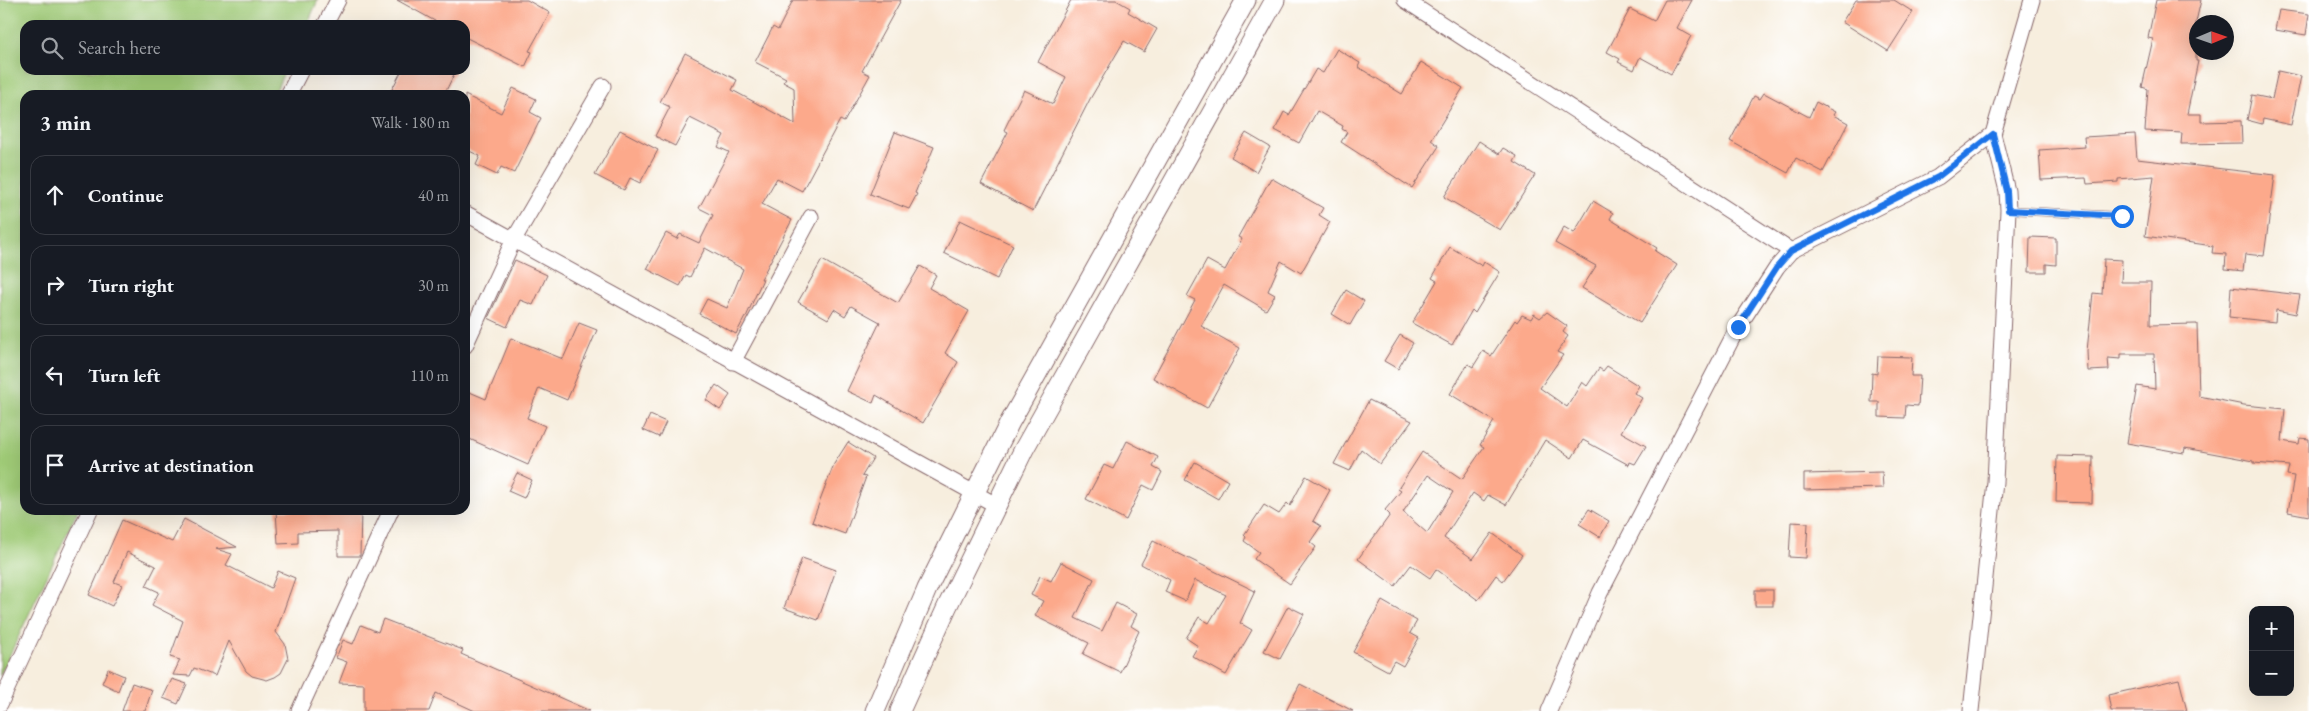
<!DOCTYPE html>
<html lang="en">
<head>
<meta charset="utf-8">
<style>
	:root { --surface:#171b24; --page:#20242c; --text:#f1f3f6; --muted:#9ea1a6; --line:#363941 }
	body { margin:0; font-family:"EB Garamond",serif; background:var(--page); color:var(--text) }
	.controls { position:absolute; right:15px; bottom:15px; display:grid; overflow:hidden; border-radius:10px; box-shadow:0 5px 20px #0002 }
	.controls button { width:45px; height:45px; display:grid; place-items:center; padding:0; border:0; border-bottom:1px solid var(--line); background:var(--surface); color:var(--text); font:25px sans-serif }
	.compass { position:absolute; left:2189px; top:15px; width:45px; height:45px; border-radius:50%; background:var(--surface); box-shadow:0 5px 20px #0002; rotate:88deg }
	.stop { position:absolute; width:15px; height:15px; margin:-11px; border:4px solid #1a73e8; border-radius:50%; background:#fff }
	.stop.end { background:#1a73e8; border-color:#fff; box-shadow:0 1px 5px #0008 }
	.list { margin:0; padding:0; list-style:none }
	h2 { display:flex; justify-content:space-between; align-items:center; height:65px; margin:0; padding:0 20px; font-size:21px }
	h2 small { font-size:16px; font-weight:400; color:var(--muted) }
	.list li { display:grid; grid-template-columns:32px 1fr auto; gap:15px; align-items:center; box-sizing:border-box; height:80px; margin:0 10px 10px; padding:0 10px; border:1px solid var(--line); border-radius:15px }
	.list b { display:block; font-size:19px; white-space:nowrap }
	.list em { font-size:16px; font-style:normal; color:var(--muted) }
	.icon { flex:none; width:28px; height:28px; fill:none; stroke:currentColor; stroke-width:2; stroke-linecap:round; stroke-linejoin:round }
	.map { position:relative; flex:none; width:2309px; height:711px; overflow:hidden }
	.search { position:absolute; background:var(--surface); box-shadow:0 5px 20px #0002; left:20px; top:20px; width:450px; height:55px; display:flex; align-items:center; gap:12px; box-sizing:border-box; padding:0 18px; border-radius:15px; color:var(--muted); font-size:19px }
	.panel { position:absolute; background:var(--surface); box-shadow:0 5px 20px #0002; left:20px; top:90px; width:450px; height:425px; border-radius:15px }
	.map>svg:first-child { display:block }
	.green { fill:#9fca76; stroke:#747450 }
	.building { fill:#fca98b; fill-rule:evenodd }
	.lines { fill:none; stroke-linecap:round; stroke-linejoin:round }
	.service-casing { stroke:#87676a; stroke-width:9 }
	.minor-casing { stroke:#87676a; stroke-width:17 }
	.tertiary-casing { stroke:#87676a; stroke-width:21 }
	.service { stroke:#fff; stroke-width:8 }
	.minor { stroke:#fff; stroke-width:15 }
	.tertiary { stroke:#fff; stroke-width:19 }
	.route { stroke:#1a73e8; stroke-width:6 }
</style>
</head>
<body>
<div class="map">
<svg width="2309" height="711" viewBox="0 0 2309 711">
	<rect width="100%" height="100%" fill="#fff"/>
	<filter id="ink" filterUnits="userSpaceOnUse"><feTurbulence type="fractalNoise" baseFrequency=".02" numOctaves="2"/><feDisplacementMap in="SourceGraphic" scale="10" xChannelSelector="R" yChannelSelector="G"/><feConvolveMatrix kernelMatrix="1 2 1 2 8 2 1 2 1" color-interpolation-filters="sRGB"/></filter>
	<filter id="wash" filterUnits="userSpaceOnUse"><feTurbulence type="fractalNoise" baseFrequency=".0096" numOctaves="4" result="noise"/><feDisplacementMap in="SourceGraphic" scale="20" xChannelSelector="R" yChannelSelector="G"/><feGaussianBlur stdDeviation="1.12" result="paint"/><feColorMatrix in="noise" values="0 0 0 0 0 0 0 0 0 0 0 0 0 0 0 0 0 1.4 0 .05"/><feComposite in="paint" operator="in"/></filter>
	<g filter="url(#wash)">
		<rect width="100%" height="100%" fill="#f7eede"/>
		<polygon class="green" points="0,0 318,0 307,25 25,25 25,70 285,70 274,95 25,95 25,510 78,510 0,676"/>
		<g id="blocks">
			<g class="building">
				<polygon points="397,0 527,0 550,13 529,51 532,52 525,67 465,37 465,25 442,25"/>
				<polygon points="793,0 901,0 862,71 870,75 844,122 840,120 802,191 777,178 762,204 792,220 761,279 763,279 746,317 745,317 736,334 699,314 707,299 727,308 743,269 705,248 690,277 686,275 680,286 647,269 666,233 677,239 680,234 699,243 713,215 699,208 729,152 718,147 724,135 690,118 675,146 655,136 670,107 660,102 685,53 737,80 732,90 795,124 794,88 783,82 786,78 755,62 773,27 778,30"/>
				<polygon points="1071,0 1116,0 1130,8 1128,12 1157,29 1144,52 1124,41 1090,99 1033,211 981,184 1008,132 1004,130 1024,90 1053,104 1066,77 1038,62"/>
				<polygon points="1665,0 1692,0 1677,28 1691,36 1671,74 1640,57 1634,70 1618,62 1620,59 1607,52 1630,9 1654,21"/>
				<polygon points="1856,0 1894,0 1913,12 1888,51 1842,22"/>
				<polygon points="2156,0 2201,0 2196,22 2196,61 2198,61 2187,114 2201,114 2201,122 2241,121 2242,143 2181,144 2182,133 2145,131 2148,89 2142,87 2153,39 2148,38"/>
				<polygon points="2279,10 2309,14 2306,35 2275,30"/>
				<polygon points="1337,49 1360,63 1358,67 1402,94 1421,62 1463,88 1431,140 1439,146 1412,188 1341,142 1347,132 1342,129 1343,126 1317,111 1299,143 1275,130 1284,112 1289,115 1316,69 1323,73"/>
				<polygon points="402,70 456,70 444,95 389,95"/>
				<polygon points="2278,71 2301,76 2291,125 2263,119 2262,124 2247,120 2252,95 2272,99"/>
				<polygon points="513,88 536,99 530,112 541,118 514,173 501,167 497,175 476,165 480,156 465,149 465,95 501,113"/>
				<polygon points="1764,93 1809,117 1816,102 1835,112 1833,115 1848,123 1823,172 1796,158 1788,173 1730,141 1754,96 1760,99"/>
				<polygon points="620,130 658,150 640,183 630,178 624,190 595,175"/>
				<polygon points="895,132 934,147 915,193 917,194 909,209 870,194"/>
				<polygon points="1246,133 1270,147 1256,172 1231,157"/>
				<polygon points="2135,134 2137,159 2275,175 2264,256 2245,254 2243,271 2225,269 2226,254 2212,253 2213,246 2145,236 2154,176 2118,179 2118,182 2087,184 2086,178 2041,180 2039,150 2085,147 2084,137"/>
				<polygon points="1479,141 1499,154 1503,148 1517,156 1514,162 1535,175 1500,230 1444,197"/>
				<polygon points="1271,178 1323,208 1319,215 1330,222 1301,273 1281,261 1268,291 1275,295 1266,310 1224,285 1201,326 1240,348 1207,408 1153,378 1195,300 1187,296 1207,260 1225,270 1242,239 1238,237"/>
				<polygon points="1593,201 1613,213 1610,219 1657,248 1655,251 1677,265 1640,323 1582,288 1596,266 1555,243 1564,227 1574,233"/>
				<polygon points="960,220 1013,245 997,279 944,253"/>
				<polygon points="2030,237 2056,238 2056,265 2046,264 2046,272 2029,272"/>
				<polygon points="1450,247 1482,266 1484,262 1500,272 1475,313 1472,310 1452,345 1412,323 1437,281 1432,278"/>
				<polygon points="2104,259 2122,260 2121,282 2151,282 2150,325 2197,324 2199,396 2244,405 2285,409 2282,441 2299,444 2300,438 2309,439 2309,516 2288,512 2294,476 2287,475 2289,466 2254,463 2254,461 2185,448 2184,453 2127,443 2137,386 2155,389 2154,354 2121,354 2121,359 2108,358 2109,370 2088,371 2087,351 2093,293 2102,294"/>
				<polygon points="515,260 547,275 533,305 520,300 507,327 488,318"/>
				<polygon points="822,260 898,303 920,266 936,275 929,288 969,311 945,353 958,362 923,423 876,395 873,403 847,391 880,322 851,306 845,316 834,309 828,319 798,302"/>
				<polygon points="2231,287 2300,295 2296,314 2276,310 2275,322 2229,317"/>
				<polygon points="1346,290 1364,301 1350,325 1332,314"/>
				<path d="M1547,312L1567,326L1563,332L1568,336L1557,352L1563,355L1540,388L1567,407L1582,382L1587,386L1599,368L1603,371L1607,366L1639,386L1634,393L1642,398L1621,432L1646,446L1635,464L1630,462L1629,465L1583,440L1572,458L1545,440L1506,505L1488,495L1484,501L1473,493L1444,538L1473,559L1492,533L1522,555L1503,581L1496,575L1478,600L1436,569L1430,578L1411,565L1395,586L1358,559L1390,515L1385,510L1401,491L1398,489L1422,452L1462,479L1484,447L1480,445L1494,421L1450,394L1468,364L1473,367L1483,351L1491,356L1515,320L1517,322L1522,315L1531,319L1534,314L1540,318ZM1428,475L1453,492L1427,533L1403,512Z"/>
				<polygon points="579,323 597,330 567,400 539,388 527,418 545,426 528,465 465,437 465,390 486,399 511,338 563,359"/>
				<polygon points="1400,335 1413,343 1398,369 1384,361"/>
				<polygon points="1878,356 1912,357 1911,376 1920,376 1918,406 1906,405 1905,418 1879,417 1879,402 1871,402 1872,373 1877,374"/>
				<polygon points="716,385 730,395 720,410 706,400"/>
				<polygon points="1369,400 1412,421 1380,464 1361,449 1350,471 1334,464"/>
				<polygon points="650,415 666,422 659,437 643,430"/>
				<polygon points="1127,441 1158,457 1153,467 1162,472 1153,490 1143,485 1126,520 1086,499 1104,465 1113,469"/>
				<polygon points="848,442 873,458 862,476 866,477 845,534 812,522 834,464"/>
				<polygon points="2057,456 2093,457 2092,503 2056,502"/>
				<polygon points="1195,462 1228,481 1218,499 1185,480"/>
				<polygon points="1882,472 1883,488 1804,490 1804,474"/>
				<polygon points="517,473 532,480 524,498 508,491"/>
				<polygon points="1306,476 1330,490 1313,521 1321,526 1310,542 1316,547 1290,584 1254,559 1259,552 1244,541 1246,537 1244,535 1264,505 1279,514 1287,503 1290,506"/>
				<polygon points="1589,509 1609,521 1600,537 1579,524"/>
				<polygon points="276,510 361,510 360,556 338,556 338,531 298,532 298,543 278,544"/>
				<polygon points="184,519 237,547 216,549 232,554 226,565 271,588 278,571 295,578 276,632 285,644 288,659 281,673 275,677 267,680 252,676 246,671 229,641 215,676 194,668 190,676 173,675 180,660 170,657 183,621 152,605 159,592 146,586 156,566 127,552 114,582 122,585 112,606 89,595 122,520 172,542"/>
				<polygon points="1791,522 1808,523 1806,558 1789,557"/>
				<polygon points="1153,541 1255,591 1240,623 1252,630 1226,675 1192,656 1198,646 1186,638 1199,617 1209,623 1226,595 1195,580 1185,601 1165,592 1170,580 1141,564"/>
				<polygon points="802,558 836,570 818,620 784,608"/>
				<polygon points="1061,562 1094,579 1075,618 1102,631 1116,603 1137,614 1131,626 1139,631 1120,672 1083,654 1089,643 1035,616 1043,601 1031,595 1040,576 1051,581"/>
				<rect x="1755" y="590" width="18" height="16"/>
				<polygon points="1382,601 1417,621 1410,633 1419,638 1403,666 1394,661 1388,671 1353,652"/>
				<polygon points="1288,606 1304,614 1280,659 1264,651"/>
				<polygon points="383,619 463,650 461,654 590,711 475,711 436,693 429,711 364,711 364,684 339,683 347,662 336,658 343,640 353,644 361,625 378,632"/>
				<polygon points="108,669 124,676 118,691 102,683"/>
				<polygon points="172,679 187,684 178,704 163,698"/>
				<polygon points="2179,679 2187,711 2111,711 2108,695"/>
				<polygon points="132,683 152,690 145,711 122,711"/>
				<polygon points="1300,684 1353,711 1286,711"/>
			</g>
		</g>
	</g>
	<g filter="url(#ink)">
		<use href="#blocks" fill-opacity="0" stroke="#87676a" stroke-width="1"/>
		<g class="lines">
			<g class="service-casing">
				<polyline id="service" points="2008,210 2122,216"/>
			</g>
			<g class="minor-casing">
				<g id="minor">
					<polyline points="1405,0 1791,251"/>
					<polyline points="325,25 338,0"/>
					<polyline points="288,95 301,70"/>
					<polyline points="465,213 996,505"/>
					<polyline points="465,346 513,241 603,86"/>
					<polyline points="733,362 811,217"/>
					<polyline points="0,704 90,510"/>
					<polyline points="299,711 391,510"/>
					<polyline points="1549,711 1600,593 1738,327 1777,267 1791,251 1938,177 1993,134 2032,0"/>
					<polyline points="1971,711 1995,482 2008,210 2007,191 1993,134"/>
				</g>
			</g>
			<g class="tertiary-casing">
				<g id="tertiary">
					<polyline points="875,711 927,589 1010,422 1246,0"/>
					<polyline points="900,711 947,607 1024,449 1275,0"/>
				</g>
			</g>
			<use href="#service" class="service"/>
			<use href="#minor" class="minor"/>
			<use href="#tertiary" class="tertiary"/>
		</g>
	</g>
	<g class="lines" filter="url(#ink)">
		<polyline class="route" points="1738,327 1777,267 1791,251 1938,177 1993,134 2007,191 2008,210 2122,216"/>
	</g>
</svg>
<div class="controls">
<button>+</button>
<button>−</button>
</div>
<svg class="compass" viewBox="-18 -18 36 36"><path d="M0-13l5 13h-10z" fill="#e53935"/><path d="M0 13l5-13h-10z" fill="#9ea1a6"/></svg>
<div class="stop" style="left:2122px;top:216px"></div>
<div class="stop end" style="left:1738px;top:327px"></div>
<div class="search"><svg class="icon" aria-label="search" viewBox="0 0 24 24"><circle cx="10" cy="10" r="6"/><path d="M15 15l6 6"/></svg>Search here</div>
<section class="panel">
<h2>3 min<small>Walk · 180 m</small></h2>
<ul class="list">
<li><svg class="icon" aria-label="ahead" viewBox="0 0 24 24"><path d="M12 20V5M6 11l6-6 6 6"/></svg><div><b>Continue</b></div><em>40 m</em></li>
<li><svg class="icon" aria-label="right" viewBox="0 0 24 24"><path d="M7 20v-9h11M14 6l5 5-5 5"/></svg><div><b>Turn right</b></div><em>30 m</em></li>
<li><svg class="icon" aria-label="left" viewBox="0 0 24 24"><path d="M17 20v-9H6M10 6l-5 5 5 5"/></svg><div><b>Turn left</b></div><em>110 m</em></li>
<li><svg class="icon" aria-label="arrive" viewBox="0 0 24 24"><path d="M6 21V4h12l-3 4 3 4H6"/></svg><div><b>Arrive at destination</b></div></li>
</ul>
</section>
</div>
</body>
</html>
